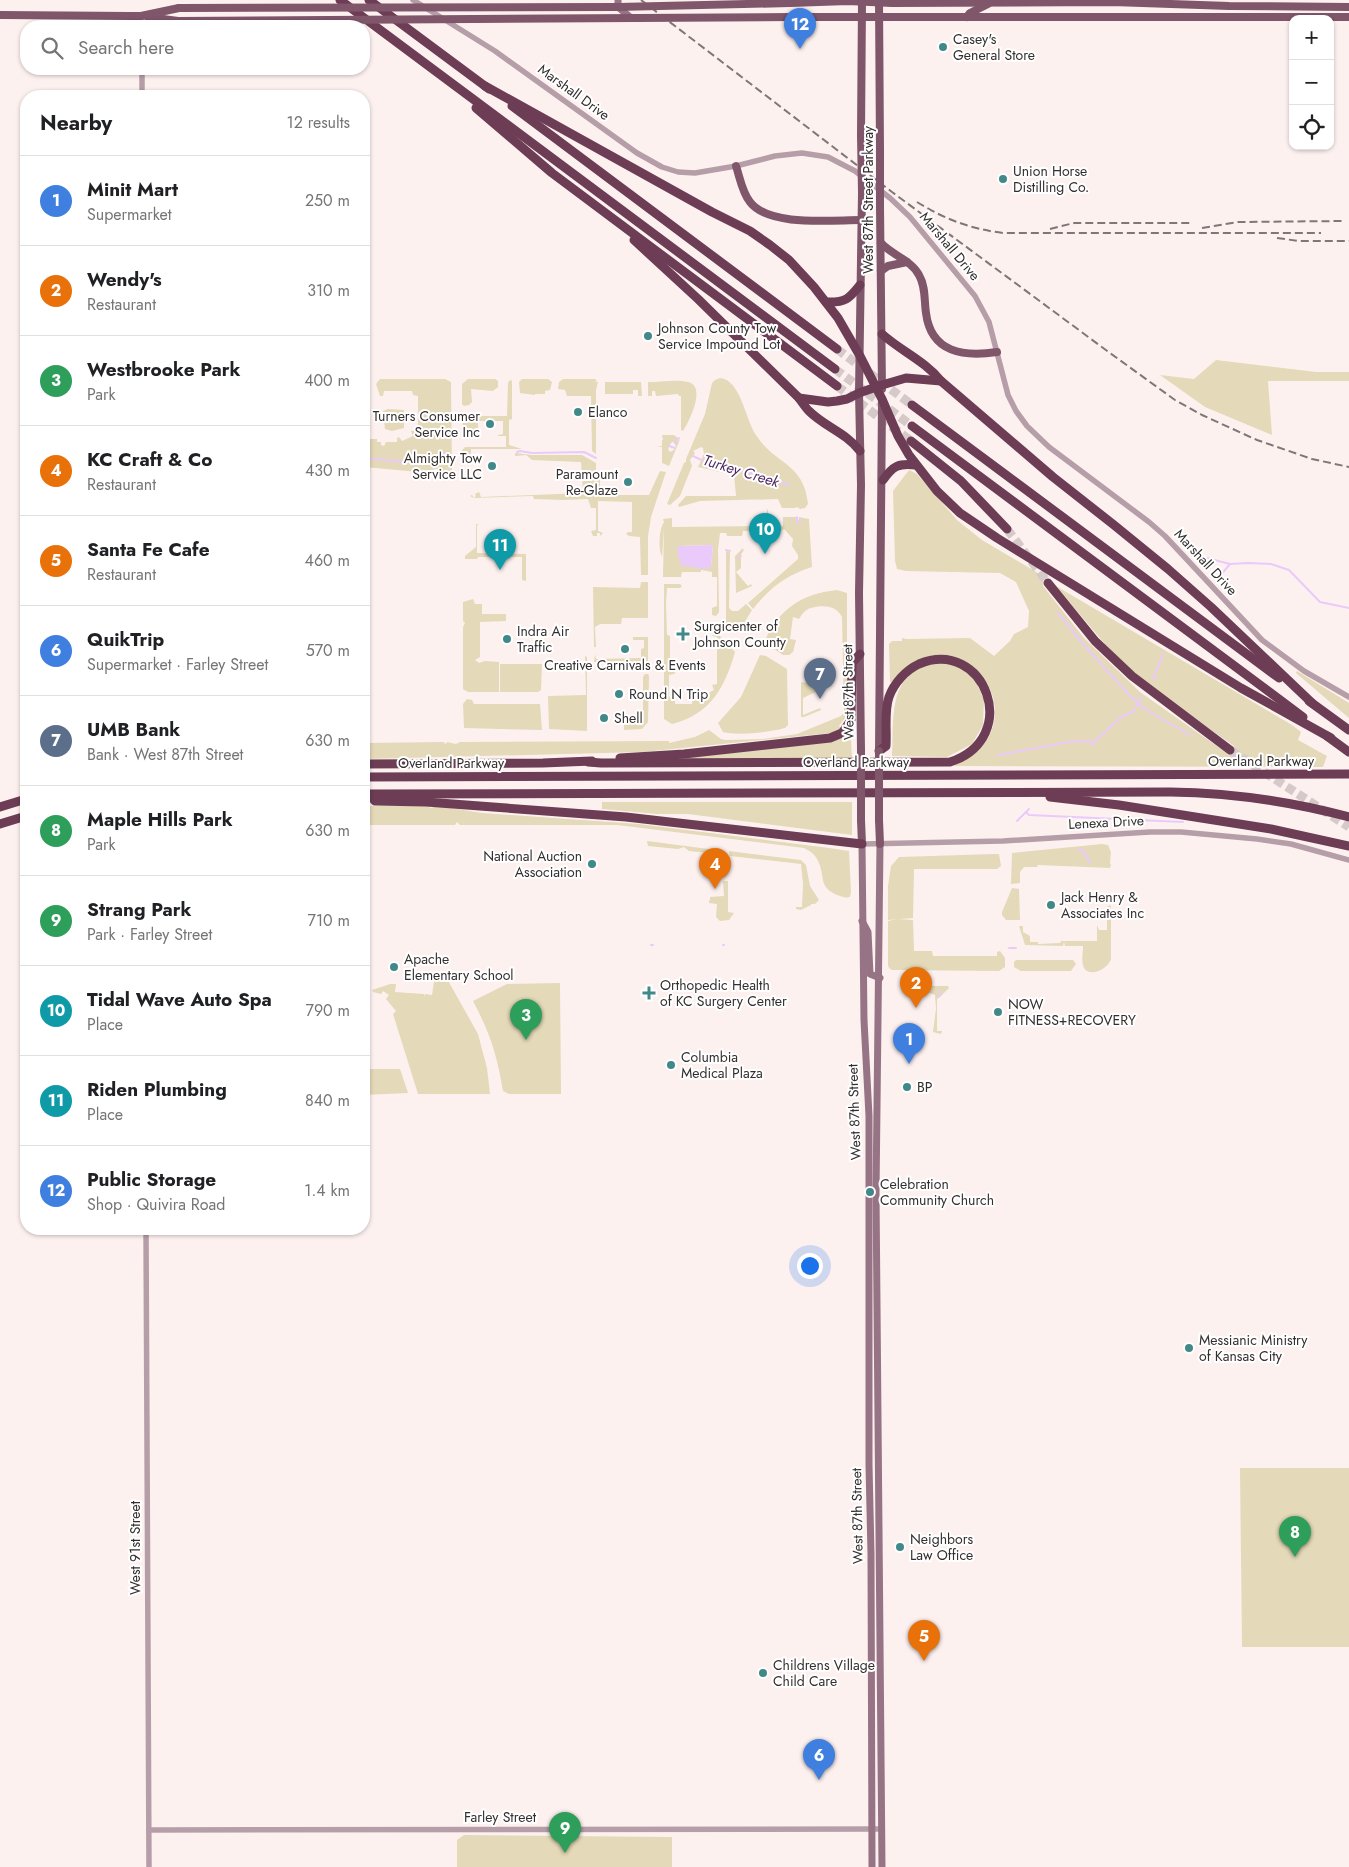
<!DOCTYPE html>
<html lang="en">
<head>
<meta charset="utf-8">
<style>
	:root { --surface:#fff; --page:#f2f2f2; --text:#202124; --muted:#757577; --line:#e0e0e0; --accent:#418988 }
	body { margin:0; font-family:Jost,sans-serif; background:var(--page); color:var(--text) }
	.controls { position:absolute; right:15px; top:15px; display:grid; overflow:hidden; border-radius:10px; box-shadow:0 1px 4px #0004 }
	.controls button { width:45px; height:45px; display:grid; place-items:center; padding:0; border:0; border-bottom:1px solid var(--line); background:var(--surface); color:var(--text); font:25px sans-serif }
	.you { position:absolute; left:809px; top:1265px; width:18px; height:18px; margin:-12px; border:4px solid #fff; border-radius:50%; background:#1a73e8; box-shadow:0 0 0 8px #1a73e833 }
	.badge { display:grid; place-items:center; width:32px; height:32px; border-radius:50%; background:var(--accent); color:#fff; font-size:16px; font-weight:700 }
	.pin { position:absolute; translate:-50% -41px; filter:drop-shadow(0 1px 2px #0008) }
	.pin::after { content:''; position:absolute; top:26px; width:18px; height:15px; background:inherit; clip-path:polygon(0 0,100% 0,50% 100%) }
	.list { margin:0; padding:0; list-style:none }
	h2 { display:flex; justify-content:space-between; align-items:center; height:65px; margin:0; padding:0 20px; font-size:21px }
	h2 small { font-size:16px; font-weight:400; color:var(--muted) }
	.list li { display:grid; grid-template-columns:32px 1fr auto; gap:15px; align-items:center; box-sizing:border-box; height:90px; padding:0 20px; border-top:1px solid var(--line) }
	.list b { display:block; font-size:19px; white-space:nowrap }
	.list p { margin:0; font-size:16px; white-space:nowrap; color:var(--muted) }
	.list em { font-size:16px; font-style:normal; color:var(--muted) }
	.icon { flex:none; width:28px; height:28px; fill:none; stroke:currentColor; stroke-width:2; stroke-linecap:round; stroke-linejoin:round }
	.map { position:relative; flex:none; width:1349px; height:1867px; overflow:hidden }
	.search { position:absolute; background:var(--surface); box-shadow:0 1px 4px #0004; left:20px; top:20px; width:350px; height:55px; display:flex; align-items:center; gap:12px; box-sizing:border-box; padding:0 18px; border-radius:20px; color:var(--muted); font-size:19px }
	.panel { position:absolute; background:var(--surface); box-shadow:0 1px 4px #0004; left:20px; top:90px; width:350px; height:1145px; border-radius:20px }
	.map>svg:first-child { display:block }
	.green { fill:#e4d9b8; fill-rule:evenodd }
	.water { fill:#eacafa }
	.lines { fill:none; stroke-linecap:round; stroke-linejoin:round }
	.stream { stroke:#eacafa; stroke-width:2 }
	.motorway-tunnel { stroke:#d5cac9; stroke-width:9; stroke-dasharray:9 4.5; stroke-linecap:butt }
	.tertiary { stroke:#b69ea9; stroke-width:5.5 }
	.secondary { stroke:#977485; stroke-width:7 }
	.primary { stroke:#80566b; stroke-width:8 }
	.motorway { stroke:#6c3d55; stroke-width:9 }
	.rail { stroke:#7e7776; stroke-width:2; stroke-dasharray:8 4; stroke-linecap:butt }
	.primary-bridge { stroke:#80566b; stroke-width:8 }
	.poi-dot { fill:#418988; stroke:#fff; stroke-width:2 }
	.labels { text-anchor:middle; dominant-baseline:central; stroke-width:4; stroke-linejoin:round; paint-order:stroke }
	.poi-label { font-size:14px; fill:#342f2f; stroke:#fff; text-anchor:start }
	.street-label { font-size:14px; fill:#342f2f; stroke:#fff }
	.water-label { font-size:15px; font-style:italic; fill:#502961; stroke:#fff }
</style>
</head>
<body>
<div class="map">
<svg width="1349" height="1867" viewBox="0 0 1349 1867">
	<rect width="100%" height="100%" fill="#fdf1f0"/>
	<g class="green">
		<polygon points="1216,360 1316,372 1349,372 1349,381 1268,381 1272,435 1205,407 1160,375 1194,379"/>
		<path d="M720,378C741,380 745,419 756,435C775,465 804,462 808,504L805,508L800,509L797,507L795,508H782L778,499L700,501L679,507L678,505L686,496H736L734,475L698,467L704,454L703,448L701,447L693,451L695,453L690,460L692,466L680,496L670,505L667,504L684,463L686,462V459L705,414L712,383L715,380Z"/>
		<polygon points="380,379 445,379 451,382 452,475 436,469 419,472 364,467 364,439 377,439 377,442 381,442 381,445 384,446 386,442 397,442 397,438 399,437 402,441 413,436 411,431 418,430 418,396 413,395 412,391 384,391 383,396 380,396 376,384"/>
		<polygon points="468,379 495,379 498,381 498,387 493,391 471,389 472,402 469,405 464,406 462,404 462,384"/>
		<polygon points="522,379 548,379 552,382 550,390 545,391 545,394 535,394 535,395 520,393 519,382"/>
		<polygon points="563,379 595,379 597,381 594,381 598,382 596,390 596,454 592,451 591,396 567,396 565,390 558,389 559,382"/>
		<polygon points="510,380 512,381 512,419 509,420 509,445 522,449 471,449 471,454 464,454 462,450 465,447 506,447 506,436 498,436 498,435 503,434 503,421 478,421 478,435 477,430 473,430 471,436 464,439 462,438 464,435 462,418 464,416 507,416 508,383"/>
		<polygon points="605,382 641,382 642,396 638,396 638,390 633,390 633,394 605,394"/>
		<path d="M648,382C660,382 676,379 688,382C707,386 689,422 683,431L681,430V396H679L678,394L656,396L655,391H652V396H648Z"/>
		<polygon points="388,409 404,410 404,428 392,431 385,429 383,411"/>
		<polygon points="662,435 674,435 678,438 671,443 668,449 670,452 674,450 676,446 674,443 680,439 669,466 662,463 662,447 657,447 662,446 662,440 663,440"/>
		<polygon points="515,453 532,455 582,455 596,463 596,476 600,477 600,495 649,495 660,471 666,472 651,517 648,536 648,575 641,575 640,537 629,536 626,534 628,532 632,532 632,502 598,501 598,531 603,533 600,536 600,533 597,533 597,536 593,536 591,531 596,530 596,508 591,508 588,499 563,500 534,499 533,496 474,498 470,496 472,495 474,498 476,496 475,494 479,492 481,497 583,493 581,462 532,460 526,455 515,456"/>
		<path d="M909,470L917,474L957,520L982,540L1043,576V586L1084,638L1140,692L1228,754L1234,746L1160,694L1115,656L1056,586L1292,725L1301,732L1298,740L1327,756L1323,767L954,766C964,760 978,753 985,743C1023,688 945,615 892,682H890L889,644L892,641H902V638L907,639L970,638L994,656L1010,641L1014,634L1028,627L1029,611L1016,582L1000,573L906,571L897,569L895,561L893,491Z"/>
		<path d="M765,508H766L768,510V526H783V517H796L798,523H801L802,521L798,522L799,517L809,519L812,567C787,575 769,588 753,609L748,603L798,559V555L792,546L793,539L784,529L781,531L773,530L767,535L766,531H743L742,536H727L726,533H720L718,550L719,612L716,616L712,615V608L717,606V577H712V572L701,570V572H682L681,577H663L664,528L662,557C658,549 659,529 664,522L663,519L672,518V527L766,526L767,509ZM713,545L711,567L701,568L697,567L679,546Z"/>
		<polygon points="476,524 479,524 477,525 477,553 526,554 526,581 522,580 522,557 478,557 477,559 465,559 465,556 476,547"/>
		<polygon points="740,547 744,550 740,556 741,557 741,568 736,572 748,586 751,584 752,586 736,593 735,556 742,549"/>
		<polygon points="726,551 730,552 729,608 732,611 738,611 746,604 752,610 738,633 732,631 726,624"/>
		<polygon points="641,582 648,582 648,618 622,618 621,624 600,624 595,627 596,647 594,647 593,587 640,588"/>
		<path d="M664,584H680L682,586L680,588H667L666,603L667,635L670,636V667H678L674,674L669,675V697L675,698V704H692L693,697L695,695H697L699,698L714,690L712,685L717,684V637L713,636L712,635L718,634L735,652C725,687 711,714 672,724L664,719Z"/>
		<path d="M837,590L847,593V709L845,718L839,726L841,729L831,733L643,752L364,759V743L443,742L446,744L447,742L456,744L460,742L669,741V743L695,737L709,730L721,739L726,740L763,739L797,734L841,716L844,712L842,617C836,605 822,605 811,608C806,609 802,614 799,619L793,617L790,639L796,640L793,652L789,655H783L764,642C780,609 800,594 837,590Z"/>
		<polygon points="473,599 475,604 482,604 482,614 506,614 506,621 480,622 480,657 475,660 479,663 485,661 499,662 499,692 468,692 463,689 463,627 465,623 463,621 463,602"/>
		<polygon points="633,637 648,637 648,667 643,666 642,662 594,662 595,654 596,659 641,658 641,649 644,648 644,640 633,640"/>
		<path d="M760,655L766,656L787,669L788,725L785,728C771,732 738,736 723,732L718,723L741,697Z"/>
		<polygon points="585,656 587,657 587,731 549,729 548,696 586,695"/>
		<path d="M938,663L957,666L975,679L984,700L983,725L972,744L947,757L892,756C894,728 888,687 916,670C922,666 932,665 938,663Z"/>
		<polygon points="500,664 542,664 541,690 538,692 500,692"/>
		<polygon points="1297,671 1349,703 1349,718 1296,673"/>
		<polygon points="645,674 648,674 649,676 648,722 642,729 624,730 624,722 638,721 643,715 643,677"/>
		<polygon points="801,682 819,685 833,685 824,688 820,687 818,691 803,698 803,715 820,708 821,710 804,717 801,717"/>
		<polygon points="467,699 472,700 474,704 540,704 542,730 464,728 463,704"/>
		<polygon points="846,735 851,740 852,758 684,758 830,741 842,738"/>
		<polygon points="602,802 852,802 852,835 688,814 657,814 602,809"/>
		<path d="M364,806H427L431,808L434,807H445L482,813L639,824L829,848L849,851L851,892L850,897C845,898 843,897 840,896C817,888 826,877 818,861C815,854 810,851 804,848L617,825H460L457,822L455,825H364Z"/>
		<polygon points="647,841 716,850 719,851 717,854 689,851 684,847 678,849 648,846"/>
		<polygon points="1102,844 1108,845 1111,852 1110,863 1111,865 1110,868 1038,865 1037,867 1024,867 1020,872 1020,883 1011,884 1012,853"/>
		<polygon points="729,851 801,860 806,865 810,886 819,900 815,904 811,904 811,905 801,910 796,909 796,907 802,907 803,884 801,864 730,856"/>
		<polygon points="994,854 999,854 1001,866 997,869 914,869 913,918 888,920 888,886 891,866 899,857"/>
		<polygon points="723,881 728,881 728,912 734,913 729,920 720,921 716,917 717,904 709,903 709,901 710,900 710,897 724,896"/>
		<polygon points="1012,888 1019,889 1020,920 1006,920 1002,915 1002,912"/>
		<path d="M1110,905L1111,907V959C1108,969 1090,978 1084,968C1081,962 1083,952 1083,946H1065L1064,942L1063,946L1025,945L1019,926H1023V932L1030,936V942H1038V944L1060,943L1061,941H1097V925L1099,930H1107V907Z"/>
		<polygon points="897,919 913,920 914,951 932,951 933,956 997,956 997,952 1000,951 1005,958 1005,967 999,971 892,970 889,968 888,965 888,921"/>
		<polygon points="1016,960 1073,960 1076,964 1071,971 1021,971 1014,967 1014,962"/>
		<polygon points="435,975 446,977 478,1034 487,1068 490,1094 418,1094 393,1014 396,1011 386,999 389,995 383,991 381,994 373,992 372,990 390,984 396,984 395,992 424,994 424,997 425,994 432,995"/>
		<path d="M560,983L561,1094H509L503,1091C497,1055 490,1033 473,1001L507,984Z"/>
		<polygon points="924,986 948,986 949,988 941,996 938,990 940,997 937,999 937,1031 942,1031 941,1034 933,1032 936,1009 935,995 924,991"/>
		<polygon points="364,1069 400,1069 408,1093 364,1095"/>
		<polygon points="1240,1468 1349,1468 1349,1647 1242,1647"/>
		<polygon points="464,1835 672,1837 672,1867 457,1867 457,1840"/>
	</g>
	<polygon class="water" points="713,545 711,567 703,569 681,565 677,550 679,546"/>
	<g class="lines">
		<g class="stream">
			<polyline points="674,442 679,438"/>
			<polyline points="669,446 675,448"/>
			<polyline points="517,452 520,451 532,453 584,452 596,458"/>
			<polyline points="693,456 708,463 741,470 789,485"/>
			<polyline points="364,458 405,462 418,460 448,453"/>
			<polyline points="797,517 797,522 801,522"/>
			<polyline points="726,550 730,551"/>
			<polyline points="738,558 741,556"/>
			<polyline points="1207,558 1230,564 1248,563 1271,564 1289,570 1320,602 1349,608"/>
			<polyline points="1220,576 1230,564"/>
			<polyline points="1058,613 1083,644 1131,697 1145,709 1190,735"/>
			<polyline points="1153,680 1163,654"/>
			<polyline points="1091,745 1121,717 1134,711 1141,697"/>
			<polyline points="998,755 1075,741 1093,742"/>
			<polyline points="1026,812 1029,815 1183,822"/>
			<polyline points="1017,821 1029,809"/>
			<polyline points="1078,849 1084,851 1090,863"/>
			<polyline points="651,945 653,945"/>
			<polyline points="723,945 724,945"/>
			<polyline points="1009,948 1016,948"/>
			<polyline points="939,991 940,996"/>
		</g>
		<g class="motorway-tunnel">
			<polyline points="837,349 912,405"/>
			<polyline points="835,369 912,426"/>
			<polyline points="837,386 911,441"/>
			<polyline points="1007,529 1048,583"/>
			<polyline points="1230,750 1349,827"/>
		</g>
		<g class="tertiary">
			<polyline points="413,0 495,51 637,153 662,167 678,172 695,173 736,166 775,156 802,153 828,157 855,171 890,198 910,217 975,296 989,322 1008,395 1016,411 1027,426 1049,447 1149,522 1165,536 1262,640 1304,671 1349,697"/>
			<polyline points="141,16 141,26"/>
			<polyline points="142,69 142,96"/>
			<polyline points="862,844 1003,841 1150,832 1181,832 1257,839 1291,844 1349,860"/>
			<polyline points="146,1229 149,1867"/>
			<polyline points="149,1830 882,1829"/>
		</g>
		<g class="secondary">
			<polyline points="618,0 618,7 630,17"/>
			<polyline points="862,844 864,1020 869,1116 869,1465 871,1554 872,1867"/>
			<polyline points="880,844 876,1193 882,1867"/>
			<polyline points="862,921 868,932 870,974 880,978"/>
		</g>
		<g class="primary">
			<polyline points="879,0 880,150"/>
			<polyline points="790,3 848,1 892,3 1113,2 1229,6 1349,7"/>
			<polyline points="0,15 130,16 141,16 179,8"/>
			<polyline points="148,17 178,21"/>
			<polyline points="792,17 1349,17"/>
			<polyline points="967,17 970,13 988,4"/>
			<polyline points="861,135 862,0"/>
			<path d="M736,166C740,178 742,192 750,202C769,227 831,220 861,220"/>
			<polyline points="880,207 882,389"/>
			<path d="M881,243C892,255 911,260 919,275C926,287 924,301 926,313C931,353 964,357 997,352"/>
			<polyline points="881,271 888,266 907,262"/>
			<polyline points="861,750 859,593 861,485 859,393 862,193"/>
			<polyline points="879,751 882,401"/>
			<polyline points="861,820 862,844"/>
			<polyline points="879,820 880,844"/>
		</g>
		<g class="motorway">
			<polyline points="340,0 835,369"/>
			<polyline points="369,0 489,89"/>
			<polyline points="485,86 712,212 750,231 770,245 789,260 814,287 838,318 860,356 882,399 898,436 909,455 937,491 960,513 997,538 1241,688 1331,738"/>
			<polyline points="512,106 837,349"/>
			<polyline points="476,108 552,173 837,386"/>
			<path d="M634,240L698,299L799,398C802,402 805,407 809,411C825,427 845,432 860,451"/>
			<path d="M826,302C845,303 849,299 860,285"/>
			<path d="M882,334C901,351 925,361 941,381L1053,477L1114,525L1168,569L1211,607L1312,703"/>
			<polyline points="799,398 828,402 837,401 847,399 859,393 882,385 906,378 941,381"/>
			<polyline points="912,405 1279,678"/>
			<polyline points="912,426 1303,717"/>
			<polyline points="911,441 961,481 1007,529"/>
			<path d="M883,480C893,466 898,463 916,465"/>
			<polyline points="1048,583 1095,641 1132,676 1230,750"/>
			<polyline points="1309,701 1349,730"/>
			<polyline points="1327,736 1349,752"/>
			<polyline points="620,758 684,754 830,738 842,733 851,720 852,663 860,654"/>
			<path d="M588,762L601,763L950,762C1023,738 985,637 919,664C906,670 894,683 889,697C884,711 887,730 886,746L879,751"/>
			<polyline points="364,764 543,763 592,761"/>
			<polyline points="364,777 1349,774"/>
			<path d="M364,794L1170,792C1231,793 1290,801 1349,817"/>
			<polyline points="369,794 375,801 426,802 626,817 862,844"/>
			<polyline points="1050,797 1119,805 1271,829 1349,846"/>
			<polyline points="0,807 26,799"/>
			<polyline points="0,824 26,816"/>
		</g>
		<g class="rail">
			<polyline points="641,0 892,192 1110,353 1175,400 1202,415 1257,440 1312,459 1349,467"/>
			<path d="M917,202C944,219 971,229 1003,233H1321"/>
			<polyline points="1202,228 1238,222 1343,221"/>
			<polyline points="1050,229 1074,223 1192,223"/>
			<polyline points="1277,238 1299,241 1349,241"/>
		</g>
		<g class="primary-bridge">
			<polyline points="179,8 618,7 790,3"/>
			<polyline points="178,21 792,17"/>
			<polyline points="861,135 862,193"/>
			<polyline points="880,207 880,150"/>
			<polyline points="861,750 861,820"/>
			<polyline points="879,751 879,820"/>
		</g>
	</g>
	<g class="poi-dot">
		<circle cx="943" cy="47" r="5"/>
		<circle cx="1003" cy="179" r="5"/>
		<circle cx="648" cy="336" r="5"/>
		<circle cx="578" cy="412" r="5"/>
		<circle cx="490" cy="424" r="5"/>
		<circle cx="492" cy="466" r="5"/>
		<circle cx="628" cy="482" r="5"/>
		<path d="M680.5 626.5h5v5h5v5h-5v5h-5v-5h-5v-5h5z"/>
		<circle cx="507" cy="639" r="5"/>
		<circle cx="625" cy="649" r="5"/>
		<circle cx="619" cy="694" r="5"/>
		<circle cx="604" cy="718" r="5"/>
		<circle cx="592" cy="864" r="5"/>
		<circle cx="1051" cy="905" r="5"/>
		<circle cx="394" cy="967" r="5"/>
		<path d="M646.5 985.5h5v5h5v5h-5v5h-5v-5h-5v-5h5z"/>
		<circle cx="998" cy="1012" r="5"/>
		<circle cx="671" cy="1065" r="5"/>
		<circle cx="907" cy="1087" r="5"/>
		<circle cx="870" cy="1192" r="5"/>
		<circle cx="1189" cy="1348" r="5"/>
		<circle cx="900" cy="1547" r="5"/>
		<circle cx="763" cy="1673" r="5"/>
	</g>
	<g class="labels">
		<g class="poi-label">
			<text x="953" y="39">Casey's<tspan x="953" dy="16">General Store</tspan></text>
			<text x="1013" y="171">Union Horse<tspan x="1013" dy="16">Distilling Co.</tspan></text>
			<text x="658" y="328">Johnson County Tow<tspan x="658" dy="16">Service Impound Lot</tspan></text>
			<text x="588" y="412">Elanco</text>
			<text x="480" y="416" text-anchor="end">Turners Consumer<tspan x="480" dy="16">Service Inc</tspan></text>
			<text x="482" y="458" text-anchor="end">Almighty Tow<tspan x="482" dy="16">Service LLC</tspan></text>
			<text x="618" y="474" text-anchor="end">Paramount<tspan x="618" dy="16">Re-Glaze</tspan></text>
			<text x="694" y="626">Surgicenter of<tspan x="694" dy="16">Johnson County</tspan></text>
			<text x="517" y="631">Indra Air<tspan x="517" dy="16">Traffic</tspan></text>
			<text x="625" y="665" text-anchor="middle">Creative Carnivals &amp; Events</text>
			<text x="629" y="694">Round N Trip</text>
			<text x="614" y="718">Shell</text>
			<text x="582" y="856" text-anchor="end">National Auction<tspan x="582" dy="16">Association</tspan></text>
			<text x="1061" y="897">Jack Henry &amp;<tspan x="1061" dy="16">Associates Inc</tspan></text>
			<text x="404" y="959">Apache<tspan x="404" dy="16">Elementary School</tspan></text>
			<text x="660" y="985">Orthopedic Health<tspan x="660" dy="16">of KC Surgery Center</tspan></text>
			<text x="1008" y="1004">NOW<tspan x="1008" dy="16">FITNESS+RECOVERY</tspan></text>
			<text x="681" y="1057">Columbia<tspan x="681" dy="16">Medical Plaza</tspan></text>
			<text x="917" y="1087">BP</text>
			<text x="880" y="1184">Celebration<tspan x="880" dy="16">Community Church</tspan></text>
			<text x="1199" y="1340">Messianic Ministry<tspan x="1199" dy="16">of Kansas City</tspan></text>
			<text x="910" y="1539">Neighbors<tspan x="910" dy="16">Law Office</tspan></text>
			<text x="773" y="1665">Childrens Village<tspan x="773" dy="16">Child Care</tspan></text>
		</g>
		<g class="street-label">
			<text transform="translate(574 92) rotate(36)">Marshall Drive</text>
			<text transform="translate(868 200) rotate(-90)">West 87th Street Parkway</text>
			<text transform="translate(950 246) rotate(50)">Marshall Drive</text>
			<text transform="translate(1206 562) rotate(47)">Marshall Drive</text>
			<text transform="translate(848 692) rotate(-91)">West 87th Street</text>
			<text x="1261" y="761">Overland Parkway</text>
			<text x="856" y="762">Overland Parkway</text>
			<text x="451" y="763">Overland Parkway</text>
			<text transform="translate(1106 822) rotate(-3)">Lenexa Drive</text>
			<text transform="translate(854 1112) rotate(-92)">West 87th Street</text>
			<text transform="translate(857 1516) rotate(-91)">West 87th Street</text>
			<text transform="translate(135 1548) rotate(-90)">West 91st Street</text>
			<text x="500" y="1817">Farley Street</text>
		</g>
		<g class="water-label">
			<text transform="translate(741 471) rotate(17)">Turkey Creek</text>
		</g>
	</g>
</svg>
<div class="controls">
<button>+</button>
<button>−</button>
<button><svg class="icon" aria-label="locate" viewBox="0 0 24 24"><circle cx="12" cy="12" r="6"/><path d="M12 2v4M12 18v4M2 12h4M18 12h4"/></svg></button>
</div>
<div class="you"></div>
<div class="pin badge" style="left:909px;top:1064px;background:#3f7fe0">1</div>
<div class="pin badge" style="left:916px;top:1008px;background:#e8710a">2</div>
<div class="pin badge" style="left:526px;top:1040px;background:#2e9e5b">3</div>
<div class="pin badge" style="left:715px;top:889px;background:#e8710a">4</div>
<div class="pin badge" style="left:924px;top:1661px;background:#e8710a">5</div>
<div class="pin badge" style="left:819px;top:1780px;background:#3f7fe0">6</div>
<div class="pin badge" style="left:820px;top:699px;background:#5c6f8a">7</div>
<div class="pin badge" style="left:1295px;top:1557px;background:#2e9e5b">8</div>
<div class="pin badge" style="left:565px;top:1853px;background:#2e9e5b">9</div>
<div class="pin badge" style="left:765px;top:554px;background:#0f9aa8">10</div>
<div class="pin badge" style="left:500px;top:570px;background:#0f9aa8">11</div>
<div class="pin badge" style="left:800px;top:49px;background:#3f7fe0">12</div>
<div class="search"><svg class="icon" aria-label="search" viewBox="0 0 24 24"><circle cx="10" cy="10" r="6"/><path d="M15 15l6 6"/></svg>Search here</div>
<section class="panel">
<h2>Nearby<small>12 results</small></h2>
<ul class="list">
<li><span class="badge" style="background:#3f7fe0">1</span><div><b>Minit Mart</b><p>Supermarket</p></div><em>250 m</em></li>
<li><span class="badge" style="background:#e8710a">2</span><div><b>Wendy's</b><p>Restaurant</p></div><em>310 m</em></li>
<li><span class="badge" style="background:#2e9e5b">3</span><div><b>Westbrooke Park</b><p>Park</p></div><em>400 m</em></li>
<li><span class="badge" style="background:#e8710a">4</span><div><b>KC Craft &amp; Co</b><p>Restaurant</p></div><em>430 m</em></li>
<li><span class="badge" style="background:#e8710a">5</span><div><b>Santa Fe Cafe</b><p>Restaurant</p></div><em>460 m</em></li>
<li><span class="badge" style="background:#3f7fe0">6</span><div><b>QuikTrip</b><p>Supermarket · Farley Street</p></div><em>570 m</em></li>
<li><span class="badge" style="background:#5c6f8a">7</span><div><b>UMB Bank</b><p>Bank · West 87th Street</p></div><em>630 m</em></li>
<li><span class="badge" style="background:#2e9e5b">8</span><div><b>Maple Hills Park</b><p>Park</p></div><em>630 m</em></li>
<li><span class="badge" style="background:#2e9e5b">9</span><div><b>Strang Park</b><p>Park · Farley Street</p></div><em>710 m</em></li>
<li><span class="badge" style="background:#0f9aa8">10</span><div><b>Tidal Wave Auto Spa</b><p>Place</p></div><em>790 m</em></li>
<li><span class="badge" style="background:#0f9aa8">11</span><div><b>Riden Plumbing</b><p>Place</p></div><em>840 m</em></li>
<li><span class="badge" style="background:#3f7fe0">12</span><div><b>Public Storage</b><p>Shop · Quivira Road</p></div><em>1.4 km</em></li>
</ul>
</section>
</div>
</body>
</html>
